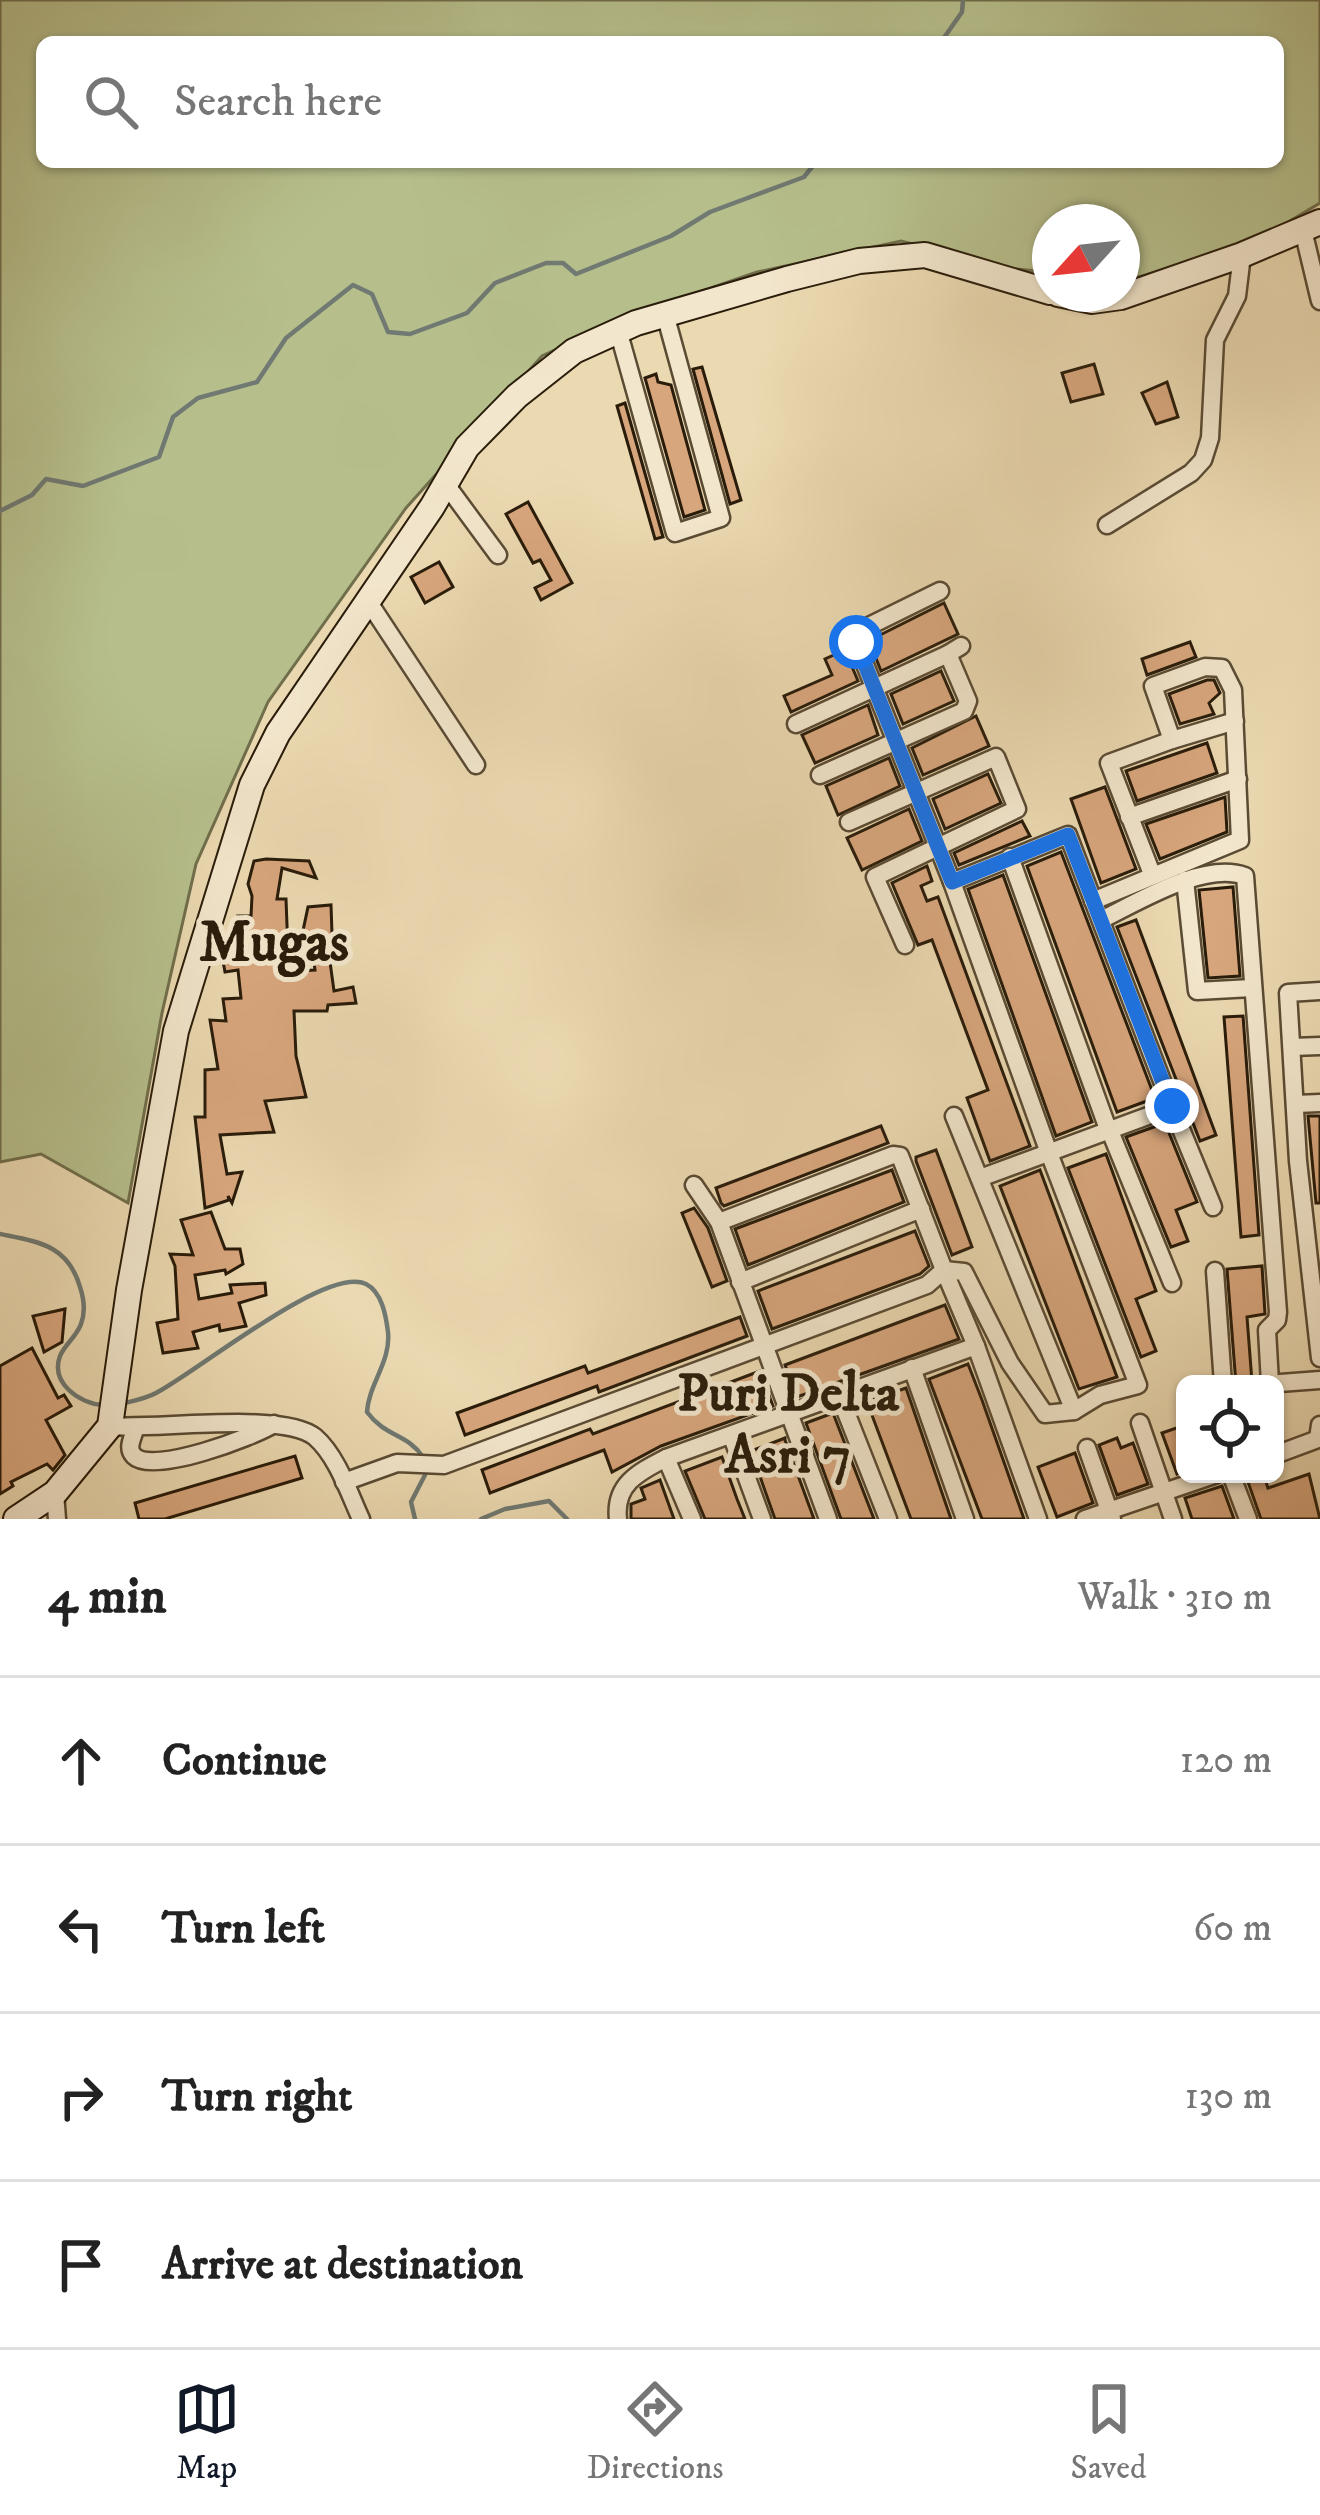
<!DOCTYPE html>
<html lang="en">
<head>
<meta charset="utf-8">
<style>
	:root { --surface:#fff; --page:#f6f6f6; --text:#222; --muted:#767676; --line:#e0e0e0; --accent:#111827 }
	body { margin:0; font-family:"IM FELL DW Pica",serif; background:var(--page); color:var(--text) }
	.controls { position:absolute; right:36px; bottom:36px; display:grid; overflow:hidden; border-radius:18px; box-shadow:0 3px 9px #0004 }
	.controls button { width:108px; height:108px; display:grid; place-items:center; padding:0; border:0; border-bottom:3px solid var(--line); background:var(--surface); color:var(--text); font:60px sans-serif }
	.compass { position:absolute; left:1032px; top:204px; width:108px; height:108px; border-radius:50%; background:var(--surface); box-shadow:0 3px 9px #0004; rotate:243deg }
	.stop { position:absolute; width:36px; height:36px; margin:-27px; border:9px solid #1a73e8; border-radius:50%; background:#fff }
	.stop.end { background:#1a73e8; border-color:#fff; box-shadow:0 3px 12px #0008 }
	.list { margin:0; padding:0; list-style:none }
	h2 { display:flex; justify-content:space-between; align-items:center; height:156px; margin:0; padding:0 48px; font-size:51px }
	h2 small { font-size:39px; font-weight:400; color:var(--muted) }
	.list li { display:grid; grid-template-columns:78px 1fr auto; gap:36px; align-items:center; box-sizing:border-box; height:168px; padding:0 48px; border-top:3px solid var(--line) }
	.list b { display:block; font-size:45px; white-space:nowrap }
	.list em { font-size:39px; font-style:normal; color:var(--muted) }
	.icon { flex:none; width:66px; height:66px; fill:none; stroke:currentColor; stroke-width:2; stroke-linecap:round; stroke-linejoin:round }
	.map { position:relative; flex:none; width:1320px; height:1519px; overflow:hidden }
	.search { position:absolute; background:var(--surface); box-shadow:0 3px 9px #0004; left:36px; right:36px; top:36px; height:132px; display:flex; align-items:center; gap:30px; box-sizing:border-box; padding:0 42px; border-radius:18px; color:var(--muted); font-size:45px }
	.sheet { height:828px; background:var(--surface) }
	nav { display:flex; justify-content:space-around; align-items:center; box-sizing:border-box; height:168px; border-top:3px solid var(--line); background:var(--surface); font-size:33px; color:var(--muted) }
	nav a { display:grid; justify-items:center; gap:6px }
	nav .on { color:var(--accent) }
	.map>svg:first-child { display:block }
	.green { fill:#b6bf8c; stroke:#706e4b; stroke-width:3; fill-rule:evenodd }
	.lines { fill:none; stroke-linecap:round; stroke-linejoin:round }
	.stream { stroke:#707972; stroke-width:4.5 }
	.building { fill:#d8a67d; stroke:#291c0a; stroke-width:3 }
	.minor-casing { stroke:#5a4b34; stroke-width:21 }
	.secondary-casing { stroke:#291c0a; stroke-width:28 }
	.minor { stroke:#f2e6cc; stroke-width:16 }
	.secondary { stroke:#f2e6cc; stroke-width:24 }
	.route { stroke:#1a73e8; stroke-width:15 }
	.labels { text-anchor:middle; dominant-baseline:central; stroke-width:10; stroke-linejoin:round; paint-order:stroke }
	.neighbourhood-label { font-size:54px; font-weight:bold; fill:#291c0a; stroke:#f2e6cc }
	.quarter-label { font-size:57px; font-weight:bold; fill:#291c0a; stroke:#f2e6cc }
</style>
</head>
<body>
<div class="map">
<svg width="1320" height="1519" viewBox="0 0 1320 1519">
	<rect width="100%" height="100%" fill="#ebd9b1"/>
	<filter id="stains"><feTurbulence type="fractalNoise" baseFrequency=".00167" numOctaves="4"/><feColorMatrix values="0 0 0 0 .2 0 0 0 0 .09 0 0 0 0 .02 0 0 0 .5 -.17"/></filter>
	<radialGradient id="worn" r=".72"><stop offset=".6" stop-color="#630" stop-opacity="0"/><stop offset="1" stop-color="#630" stop-opacity=".3"/></radialGradient>
	<path class="green" d="M0,0H1320V203L1256,241L1126,281H1122V222H1050V272L1015,269L901,241L757,272L624,318L542,356L406,508L268,702L196,864L162,1013L128,1203L41,1154L0,1162ZM42,42H1278V162H42Z"/>
	<g class="lines">
		<g class="stream">
			<polyline points="941,42 962,12 963,0"/>
			<polyline points="0,511 32,495 46,479 83,486 159,457 173,417 198,398 257,382 286,338 353,285 372,294 388,332 410,334 467,313 495,283 546,263 563,263 576,274 671,236 710,212 804,177 816,162"/>
			<path d="M0,1234C39,1242 68,1245 80,1287C84,1299 86,1311 81,1324C77,1336 65,1344 60,1356C50,1383 80,1404 103,1405"/>
			<path d="M121,1404C132,1401 145,1399 156,1393C196,1373 326,1265 366,1284C382,1292 386,1316 388,1332C391,1362 369,1383 367,1412C385,1437 408,1434 423,1457"/>
			<polyline points="415,1519 411,1502 425,1475 424,1468"/>
			<polyline points="481,1519 505,1509 549,1501 567,1519"/>
		</g>
	</g>
	<g class="building">
		<polygon points="1094,364 1103,394 1071,402 1062,373"/>
		<polygon points="702,367 741,500 730,504 693,369"/>
		<polygon points="656,374 658,382 671,385 705,510 684,517 645,378"/>
		<polygon points="1167,382 1178,417 1156,424 1142,393"/>
		<polygon points="625,403 663,537 655,539 617,406"/>
		<polygon points="528,502 572,583 541,600 535,588 551,580 540,560 533,563 506,514"/>
		<polygon points="439,562 453,587 425,603 411,577"/>
		<polygon points="944,603 958,634 881,671 870,643 872,639"/>
		<polygon points="1190,642 1196,657 1147,675 1142,659"/>
		<polygon points="845,650 858,681 791,712 784,696 832,675 825,659"/>
		<polygon points="941,671 954,701 903,724 891,694"/>
		<polygon points="1207,680 1214,680 1220,693 1209,703 1214,714 1180,724 1169,694"/>
		<polygon points="868,705 878,735 815,763 802,735"/>
		<polygon points="976,716 989,746 923,775 912,748"/>
		<polygon points="1207,743 1217,773 1137,801 1126,771"/>
		<polygon points="889,758 900,786 838,815 826,786"/>
		<polygon points="988,774 1001,803 945,829 933,799"/>
		<polygon points="1105,787 1136,869 1101,883 1071,799"/>
		<polygon points="1225,797 1227,832 1160,859 1146,824"/>
		<polygon points="909,809 922,841 862,870 847,838"/>
		<polygon points="1022,821 1030,836 959,865 954,853"/>
		<polygon points="1061,852 1155,1098 1117,1112 1027,866"/>
		<polygon points="266,859 309,861 316,878 282,868 277,899 286,899 289,978 293,978 294,971 315,970 312,946 300,945 308,907 331,905 332,934 340,932 343,959 330,962 334,991 353,987 356,1003 328,1005 327,1011 294,1011 296,1056 306,1097 265,1101 274,1132 220,1135 227,1174 242,1172 232,1203 228,1196 229,1200 205,1208 195,1117 205,1117 205,1070 218,1069 210,1020 226,1021 223,999 241,998 238,970 225,972 220,945 240,944 238,916 251,916 252,896 248,884 254,861"/>
		<polygon points="927,866 932,881 921,886 927,901 938,897 1030,1146 990,1161 967,1098 988,1090 932,940 918,945 892,883"/>
		<polygon points="1003,875 1092,1122 1056,1136 968,889"/>
		<polygon points="1233,887 1240,976 1208,978 1199,890"/>
		<polygon points="1136,920 1216,1135 1200,1141 1117,927"/>
		<polygon points="1243,1016 1259,1235 1241,1237 1224,1017"/>
		<polygon points="1308,1116 1320,1116 1320,1203 1316,1203"/>
		<polygon points="1165,1123 1197,1202 1176,1210 1188,1241 1171,1247 1126,1137"/>
		<polygon points="881,1126 888,1143 724,1206 721,1203 716,1188"/>
		<polygon points="936,1150 972,1247 952,1255 916,1161 916,1157"/>
		<polygon points="1106,1154 1156,1291 1136,1299 1156,1351 1141,1357 1068,1168"/>
		<polygon points="892,1170 904,1202 748,1265 735,1229"/>
		<polygon points="1040,1170 1117,1377 1079,1389 1000,1186"/>
		<polygon points="694,1208 708,1228 727,1281 712,1287 682,1213"/>
		<polygon points="211,1212 225,1249 240,1249 243,1264 226,1274 225,1270 195,1275 199,1299 232,1293 230,1285 265,1283 266,1295 239,1303 246,1326 220,1331 219,1325 193,1332 198,1348 163,1353 157,1323 178,1319 175,1266 170,1254 193,1255 181,1220"/>
		<polygon points="915,1231 929,1266 920,1274 772,1329 758,1291"/>
		<polygon points="1262,1266 1265,1314 1247,1317 1252,1382 1236,1384 1227,1269"/>
		<polygon points="945,1305 959,1339 797,1397 785,1365"/>
		<polygon points="65,1309 62,1342 44,1352 33,1316"/>
		<polygon points="740,1317 747,1336 599,1392 597,1386 465,1435 457,1413 585,1366 588,1373"/>
		<polygon points="32,1348 58,1398 64,1395 71,1406 46,1420 65,1455 53,1470 47,1464 11,1482 13,1486 0,1494 0,1366"/>
		<polygon points="968,1364 982,1400 1024,1519 982,1519 929,1379"/>
		<polygon points="760,1371 773,1406 661,1446 612,1472 604,1450 490,1493 482,1470 590,1429 593,1434"/>
		<polygon points="906,1388 951,1519 911,1519 867,1402"/>
		<polygon points="833,1413 874,1519 841,1519 806,1423"/>
		<polygon points="1185,1425 1185,1471 1177,1474 1162,1433"/>
		<polygon points="785,1438 785,1440 814,1519 775,1519 751,1451"/>
		<polygon points="1117,1438 1121,1448 1133,1443 1148,1484 1117,1495 1099,1445"/>
		<polygon points="1075,1453 1093,1503 1057,1517 1038,1467"/>
		<polygon points="295,1456 302,1478 165,1519 139,1519 135,1503"/>
		<polygon points="722,1457 737,1499 745,1519 705,1519 685,1471"/>
		<polygon points="1309,1474 1320,1519 1261,1519 1248,1482 1264,1476 1268,1488"/>
		<polygon points="660,1480 674,1519 631,1519 631,1504 645,1499 641,1488"/>
		<polygon points="1222,1486 1234,1519 1192,1519 1185,1498"/>
	</g>
	<g class="lines">
		<g class="minor-casing">
			<g id="minor">
				<polyline points="1303,230 1320,301"/>
				<polyline points="618,330 675,533 721,518 665,314"/>
				<polyline points="445,483 498,555"/>
				<polyline points="1107,525 1191,473 1203,460 1210,438 1215,340 1237,296 1242,255"/>
				<polyline points="368,601 476,765"/>
				<polyline points="796,724 948,654"/>
				<polyline points="1172,740 1235,721"/>
				<polyline points="820,775 964,711 968,701 948,654 961,646"/>
				<polyline points="1129,817 1238,779"/>
				<polyline points="849,822 996,757 1017,809 875,877 905,945"/>
				<polyline points="1010,857 1109,1132"/>
				<polyline points="1185,880 1197,991 1252,988"/>
				<polyline points="952,882 1068,835 1172,1107 980,1178"/>
				<polyline points="1093,901 1240,840 1233,690 1222,668 1205,667 1153,686 1172,740 1109,763 1152,874"/>
				<path d="M1101,920C1138,902 1204,861 1245,876L1278,1312L1277,1320L1267,1330L1270,1383"/>
				<polyline points="1320,991 1288,993 1298,1161 1320,1358"/>
				<polyline points="1292,1047 1320,1046"/>
				<polyline points="1296,1104 1320,1103"/>
				<polyline points="1172,1107 1213,1207"/>
				<polyline points="954,1116 1074,1411"/>
				<polyline points="1110,1131 1172,1283"/>
				<polyline points="694,1185 719,1222 828,1519"/>
				<polyline points="719,1222 893,1155 900,1156 944,1270 964,1272 1010,1363 1045,1414 1074,1411 1100,1395 1138,1385 1049,1153 952,882 856,642 863,629 940,591"/>
				<polyline points="1215,1271 1223,1384"/>
				<polyline points="740,1282 921,1209"/>
				<polyline points="912,1368 965,1519"/>
				<polyline points="1267,1384 1320,1380"/>
				<polyline points="840,1397 888,1519"/>
				<polyline points="1140,1423 1173,1519"/>
				<path d="M110,1426C155,1430 284,1411 315,1437C337,1456 349,1493 361,1519"/>
				<path d="M135,1429C133,1438 126,1448 134,1456C153,1475 253,1437 274,1424"/>
				<polyline points="732,1437 762,1519"/>
				<polyline points="1087,1448 1112,1519"/>
				<polyline points="1275,1455 1318,1439 1320,1425"/>
				<polyline points="666,1458 692,1519"/>
				<polyline points="1231,1474 1248,1519"/>
				<polyline points="344,1482 397,1463 444,1465 927,1285 944,1270 976,1346 1038,1519"/>
				<polyline points="55,1493 57,1519"/>
				<path d="M618,1519C614,1484 639,1472 666,1458L976,1346"/>
				<polyline points="1085,1519 1217,1474"/>
			</g>
		</g>
		<g class="secondary-casing">
			<g id="secondary">
				<polyline points="1058,294 1092,301 1121,297 1242,255 1320,222"/>
				<polyline points="16,1519 55,1493 110,1426 129,1290 176,1031 252,785 278,733 432,507 467,447 517,396 574,351 636,323 787,279 859,261 925,255 1050,292"/>
			</g>
		</g>
		<use href="#minor" class="minor"/>
		<use href="#secondary" class="secondary"/>
	</g>
	<g class="lines">
		<polyline class="route" points="856,642 952,882 1068,835 1172,1106"/>
	</g>
	<g class="labels">
		<g class="neighbourhood-label">
			<text x="788" y="1394">Puri Delta<tspan x="788" dy="62">Asri 7</tspan></text>
		</g>
		<g class="quarter-label">
			<text x="274" y="943">Mugas</text>
		</g>
	</g>
	<rect width="100%" height="100%" filter="url(#stains)"/>
	<rect width="100%" height="100%" fill="url(#worn)"/>
</svg>
<div class="controls">
<button><svg class="icon" aria-label="locate" viewBox="0 0 24 24"><circle cx="12" cy="12" r="6"/><path d="M12 2v4M12 18v4M2 12h4M18 12h4"/></svg></button>
</div>
<svg class="compass" viewBox="-18 -18 36 36"><path d="M0-13l5 13h-10z" fill="#e53935"/><path d="M0 13l5-13h-10z" fill="#767676"/></svg>
<div class="stop" style="left:856px;top:642px"></div>
<div class="stop end" style="left:1172px;top:1106px"></div>
<div class="search"><svg class="icon" aria-label="search" viewBox="0 0 24 24"><circle cx="10" cy="10" r="6"/><path d="M15 15l6 6"/></svg>Search here</div>
</div>
<section class="sheet">
<h2>4 min<small>Walk · 310 m</small></h2>
<ul class="list">
<li><svg class="icon" aria-label="ahead" viewBox="0 0 24 24"><path d="M12 20V5M6 11l6-6 6 6"/></svg><div><b>Continue</b></div><em>120 m</em></li>
<li><svg class="icon" aria-label="left" viewBox="0 0 24 24"><path d="M17 20v-9H6M10 6l-5 5 5 5"/></svg><div><b>Turn left</b></div><em>60 m</em></li>
<li><svg class="icon" aria-label="right" viewBox="0 0 24 24"><path d="M7 20v-9h11M14 6l5 5-5 5"/></svg><div><b>Turn right</b></div><em>130 m</em></li>
<li><svg class="icon" aria-label="arrive" viewBox="0 0 24 24"><path d="M6 21V4h12l-3 4 3 4H6"/></svg><div><b>Arrive at destination</b></div></li>
</ul>
</section>
<nav>
<a class="on"><svg class="icon" aria-label="map" viewBox="0 0 24 24"><path d="M3 6l6-2 6 2 6-2v14l-6 2-6-2-6 2zM9 4v14M15 6v14"/></svg>Map</a>
<a><svg class="icon" aria-label="directions" viewBox="0 0 24 24"><path d="M12 3l9 9-9 9-9-9zM9 14v-3h6M13 9l2 2-2 2"/></svg>Directions</a>
<a><svg class="icon" aria-label="saved" viewBox="0 0 24 24"><path d="M7 4h10v16l-5-4-5 4z"/></svg>Saved</a>
</nav>
</body>
</html>
